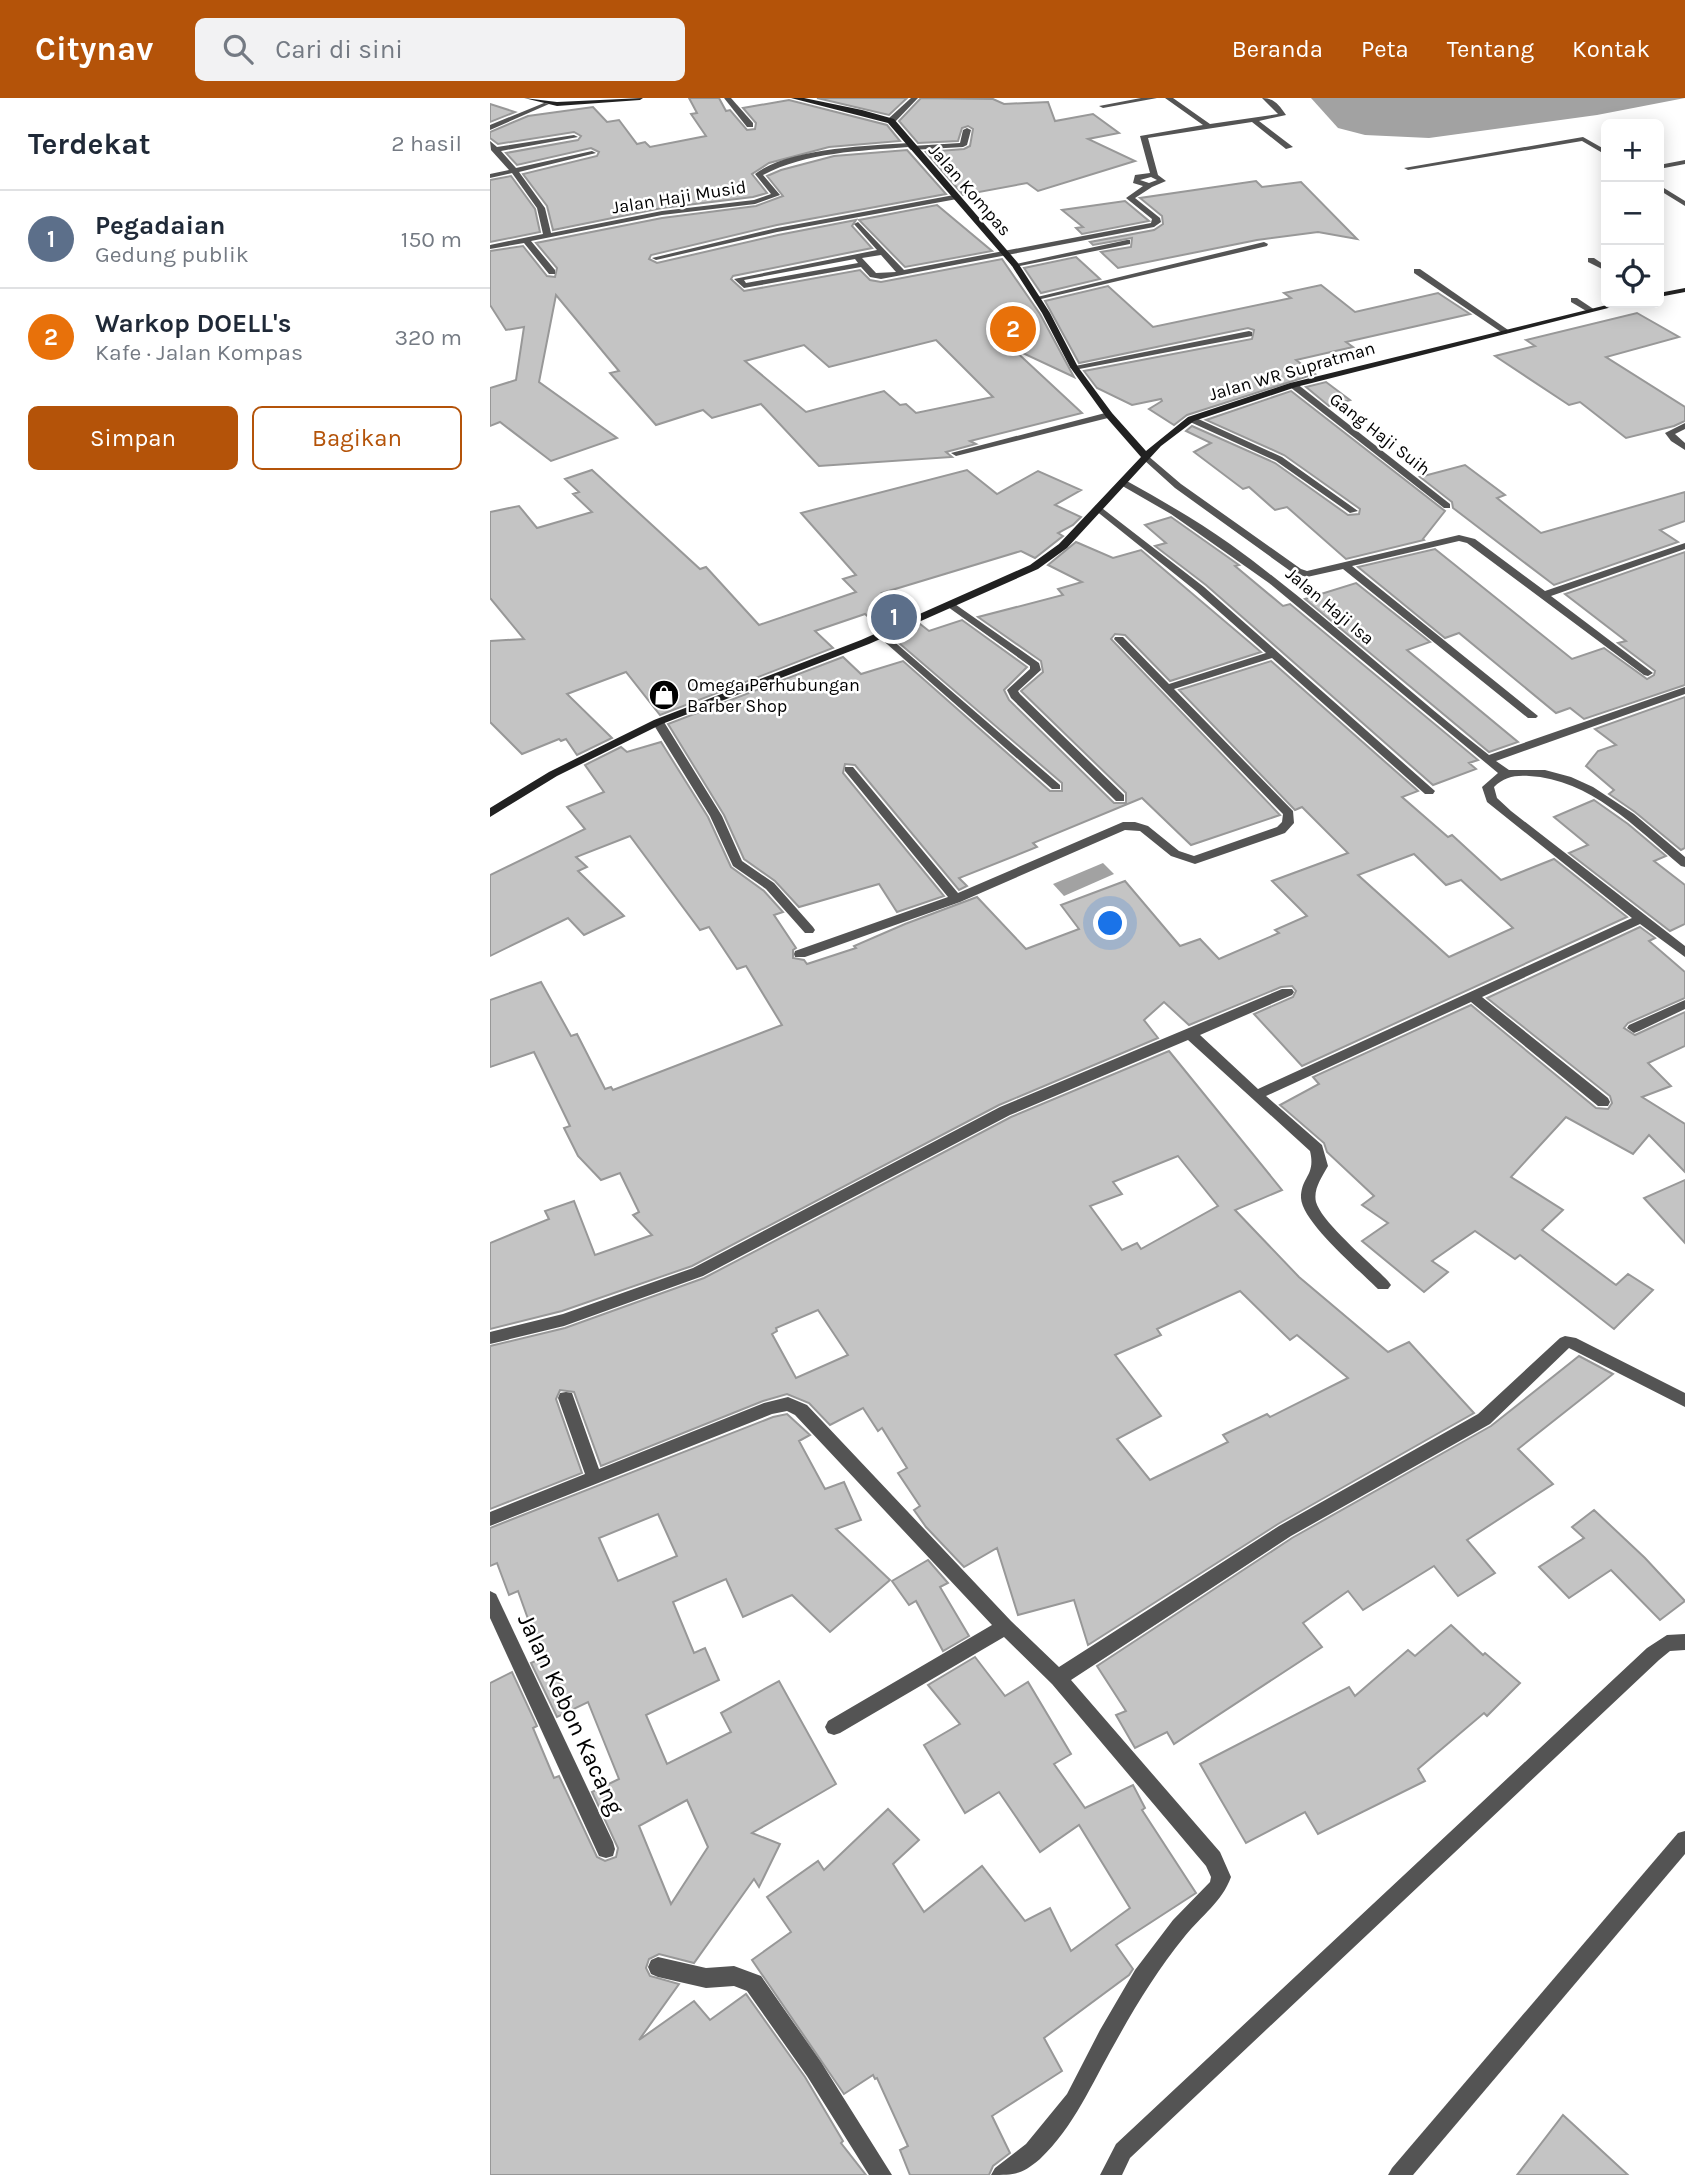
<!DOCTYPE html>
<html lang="id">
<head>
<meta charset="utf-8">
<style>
	:root { --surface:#fff; --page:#f2f2f3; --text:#1f2937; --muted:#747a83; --line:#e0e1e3; --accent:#b45309 }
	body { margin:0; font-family:Karla,sans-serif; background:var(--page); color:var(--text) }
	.controls { position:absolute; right:21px; top:21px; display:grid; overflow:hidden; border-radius:10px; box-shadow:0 4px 18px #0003 }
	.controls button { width:63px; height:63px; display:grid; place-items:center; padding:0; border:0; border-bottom:2px solid var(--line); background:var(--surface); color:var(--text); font:35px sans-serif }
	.you { position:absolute; left:621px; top:826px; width:24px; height:24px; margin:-18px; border:5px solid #fff; border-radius:50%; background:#1a73e8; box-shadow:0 0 0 10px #1a73e833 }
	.badge { display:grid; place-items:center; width:46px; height:46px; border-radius:50%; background:var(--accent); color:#fff; font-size:23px; font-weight:700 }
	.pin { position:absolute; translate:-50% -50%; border:4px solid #fff; box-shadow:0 2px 7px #0006 }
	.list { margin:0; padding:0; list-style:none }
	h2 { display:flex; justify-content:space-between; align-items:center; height:91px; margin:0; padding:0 28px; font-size:30px }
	h2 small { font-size:23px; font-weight:400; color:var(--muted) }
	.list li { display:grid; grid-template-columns:46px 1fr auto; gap:21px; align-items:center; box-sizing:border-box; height:98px; padding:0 28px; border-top:2px solid var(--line) }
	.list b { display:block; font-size:26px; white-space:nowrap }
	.list p { margin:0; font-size:23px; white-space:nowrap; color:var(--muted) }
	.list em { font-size:23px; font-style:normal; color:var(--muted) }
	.actions { display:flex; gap:14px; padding:21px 28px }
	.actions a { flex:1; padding:16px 0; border:2px solid var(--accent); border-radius:10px; text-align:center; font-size:24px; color:var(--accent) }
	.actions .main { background:var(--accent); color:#fff }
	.icon { flex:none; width:38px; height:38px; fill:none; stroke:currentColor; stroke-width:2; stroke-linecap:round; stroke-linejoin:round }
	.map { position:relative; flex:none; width:1195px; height:2077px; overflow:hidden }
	header { display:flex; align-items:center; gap:42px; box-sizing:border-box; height:98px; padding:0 35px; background:var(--accent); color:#fff }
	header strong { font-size:33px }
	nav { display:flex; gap:38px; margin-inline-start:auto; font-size:24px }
	.search { width:490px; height:63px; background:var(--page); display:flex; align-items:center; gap:18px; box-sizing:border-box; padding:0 24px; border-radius:10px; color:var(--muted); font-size:26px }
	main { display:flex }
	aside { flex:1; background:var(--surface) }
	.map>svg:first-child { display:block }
	.water { fill:#a2a2a2 }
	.building { fill:#c4c4c4; stroke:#989898; stroke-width:2; fill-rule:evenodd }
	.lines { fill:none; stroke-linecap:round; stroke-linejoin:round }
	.street { fill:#545454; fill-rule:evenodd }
	.secondary { fill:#212121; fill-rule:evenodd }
	.labels { text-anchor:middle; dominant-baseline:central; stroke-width:5; stroke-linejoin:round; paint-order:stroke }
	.far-street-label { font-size:18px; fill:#000; stroke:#fff }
	.far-poi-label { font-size:18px; fill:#000; stroke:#fff; text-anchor:start }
	.near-street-label { font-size:24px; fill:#000; stroke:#fff }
</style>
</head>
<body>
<header>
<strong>Citynav</strong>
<div class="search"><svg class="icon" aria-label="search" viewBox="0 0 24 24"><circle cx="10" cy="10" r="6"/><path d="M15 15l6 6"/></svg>Cari di sini</div>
<nav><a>Beranda</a><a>Peta</a><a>Tentang</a><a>Kontak</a></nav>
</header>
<main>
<aside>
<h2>Terdekat<small>2 hasil</small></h2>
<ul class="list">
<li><span class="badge" style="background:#5c6f8a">1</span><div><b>Pegadaian</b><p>Gedung publik</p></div><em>150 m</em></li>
<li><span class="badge" style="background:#e8710a">2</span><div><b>Warkop DOELL's</b><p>Kafe · Jalan Kompas</p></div><em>320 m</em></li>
</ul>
<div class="actions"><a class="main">Simpan</a><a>Bagikan</a></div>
</aside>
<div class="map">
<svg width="1195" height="2077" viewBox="0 0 1195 2077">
	<rect width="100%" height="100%" fill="#fff"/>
	<g class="water">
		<polygon points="821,0 1195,0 1107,17 939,40 875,37 848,30"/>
		<polygon points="613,765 624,776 574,798 563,786"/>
	</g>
	<g class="building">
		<polygon points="199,0 229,0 236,13 240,12 257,32 265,31 266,25 253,10 299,2 397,27 410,43 339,49 279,65 262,76 277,95 263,99 172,110 63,132 57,108 33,76 107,58 109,54 101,50 27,67 16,55 88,42 91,38 84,34 8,46 0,40 0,34 38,18 103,9 117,24 129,22 147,46 155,44 160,49 216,38 201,16 207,15"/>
		<polygon points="327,0 417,0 399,17"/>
		<polygon points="431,0 503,1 514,6 558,4 565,23 603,16 629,35 598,41 645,63 548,93 537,85 473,97 436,54 474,51 480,48 483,31 478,28 472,30 468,43 428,45 409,23"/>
		<polygon points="0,6 25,14 0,24"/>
		<path d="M417,52L456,96L287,127L161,157L159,161L167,165L288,137L366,122L362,128L382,150L243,178L241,181L254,193L370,172L380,182L391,184L512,161L550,216L584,279L522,250L592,315L480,343L486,346L456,354L462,359L329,368L271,306L222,320L213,312L166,327L120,275L129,273L66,197L49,284L127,340L61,363L10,324L0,328V290L26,282L34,229L16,232L0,207V153L33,148L57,178L65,179L67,170L46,145L172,120L266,108L293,98L277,78L291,72L344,58ZM446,242L503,299L426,315L416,306L410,307L394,293L316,314L255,263L314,247L339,269Z"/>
		<polygon points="21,78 45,111 50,134 0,144 0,82"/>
		<polygon points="766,83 772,89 811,84 867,141 828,134 767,142 628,170 611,154 641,149 642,140 603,147 600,144 664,132 673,126 672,118 650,100"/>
		<polygon points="635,103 659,123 592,136 586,130 593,129 572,112"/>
		<polygon points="447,107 502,153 415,169 369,122"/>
		<polygon points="586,159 610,181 551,195 534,170"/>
		<polygon points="831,187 865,214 948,195 980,216 856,244 863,249 806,262 825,276 697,317 684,327 659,311 672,303 671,301 642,307 607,290 594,273 762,241 764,232 758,230 589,265 555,203 618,188 663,229 801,200 794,195"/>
		<polygon points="1147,215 1189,239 1116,259 1195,309 1195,323 1184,328 1136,340 1090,304 1079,307 1005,258 1045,248 1036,242"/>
		<polygon points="836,284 860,302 839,308 816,289"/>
		<polygon points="801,293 955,413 933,441 934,442 856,461 797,409 785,412 759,389 753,391 704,354 721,345 696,333 702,328 785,365 858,417 869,416 870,411 794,357 716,322"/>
		<polygon points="975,367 1015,397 1007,400 1051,435 1195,394 1195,423 1170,432 1188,444 1064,487 963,410 962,404 930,379"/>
		<polygon points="102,372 210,471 216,469 269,527 366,494 353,481 366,477 311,415 477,372 507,396 548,373 591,392 565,407 591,419 583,427 568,435 573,438 545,460 531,453 392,495 420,518 391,530 375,516 325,533 343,550 170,617 136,574 77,596 122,640 87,657 76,641 71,643 69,641 32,656 0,624 0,543 34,541 0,500 0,414 29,408 47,430 102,414 83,396 89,394 75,381"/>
		<polygon points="681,419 749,467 745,468 793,508 800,506 988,662 979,665 986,671 943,687 716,487 665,448 676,445 655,427"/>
		<polygon points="586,444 623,460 651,452 771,554 680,583 635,537 625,536 621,541 790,717 701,747 652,700 543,745 547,749 469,780 477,788 469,792 365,667 355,666 353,675 454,798 407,814 389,786 309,809 285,783 254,761 234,717 178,626 353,559 371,576 413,563 560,693 572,693 572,685 402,539 430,526 439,533 472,522 537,569 514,592 519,602 624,705 636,705 636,695 531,593 553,574 551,563 488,519 573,497 568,491 592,484 558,467"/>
		<polygon points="945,451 1082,561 1114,550 1157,581 1164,577 1165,573 1128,545 1136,543 1075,496 1195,454 1195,587 1094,621 1080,610 1066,615 969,535 955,540 868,469"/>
		<polygon points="866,485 940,544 917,552 1028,644 999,654 815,501"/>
		<path d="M781,563L928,693L912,699L958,739L962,737L1011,782L1064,761L1137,819L812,968L764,916L803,899L806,893L802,888L791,889L699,927L674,904L654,922L668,940L509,1007L202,1168L72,1213L0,1231V1145L59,1121L55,1113L84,1103L105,1157L162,1137L143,1117L149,1114L130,1075L111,1082L88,1058L74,1030L80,1028L44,954L0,969V902L51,884L81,938L87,936L115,991L121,989L123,992L292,927L256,868L247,871L219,829L210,832L140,738L86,759L97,769L88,773L134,818L94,837L78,820L0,858V777L95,731L77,709L114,694L95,667L131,649L137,654L171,644L218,719L241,769L274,793L293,814L284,817L306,850L303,852V860L314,862L317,866L366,850L364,848L415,826L487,799L536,851L589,831L571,807L635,783L690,848L710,841L729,861L789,835L785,832L817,818L782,783L858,755L812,709L805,712L689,592ZM924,756L956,787L971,782L1023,830L959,859L868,777Z"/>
		<polygon points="1195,599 1195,750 1191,752 1145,714 1119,696 1124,692 1096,668 1108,653 1126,647 1105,631"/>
		<polygon points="1104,702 1138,726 1176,758 1164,763 1195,787 1195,826 1180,833 1079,755 1098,747 1064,719"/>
		<polygon points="1150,829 1165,840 1159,843 1195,874 1195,900 1138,925 1134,930 1145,937 1195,914 1195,948 1158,965 1181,988 1152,999 1195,1026 1195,1074 1159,1037 1143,1056 1076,1019 1021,1079 1073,1112 1052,1132 1126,1187 1138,1176 1163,1192 1124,1231 1030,1157 1025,1161 985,1133 942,1163 958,1174 934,1194 872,1143 898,1125 872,1107 884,1098 837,1054 834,1045 790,1007 829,986 823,979 981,907 1106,1010 1118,1011 1122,1005 1120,998 997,900"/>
		<path d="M679,953L792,1092L745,1112L809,1179L898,1254L919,1244L984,1315L788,1426L598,1547L584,1502L528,1517L507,1450L474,1469L436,1429L424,1412L430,1408L408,1375L417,1370L392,1330L388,1333L373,1310L340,1327L319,1305L297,1296L273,1303L111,1368L84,1294L70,1292L66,1301L92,1375L0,1411V1248L75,1230L214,1180L521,1019ZM688,1058L728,1108L651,1151L647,1145L632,1152L600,1108L632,1096L623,1084ZM750,1193L800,1242L807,1237L858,1280L780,1319L777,1316L733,1337L738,1344L660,1382L627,1341L671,1318L625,1257L671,1237L667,1231ZM328,1212L358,1257L306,1280L282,1236L287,1233L286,1230Z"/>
		<polygon points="1195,1082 1195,1145 1154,1100"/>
		<polygon points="1089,1258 1123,1276 1028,1351 1063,1386 977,1442 1005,1475 968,1498 944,1468 873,1512 858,1493 813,1525 832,1549 684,1646 677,1634 645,1650 626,1617 636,1613 607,1568 802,1440 1001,1328"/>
		<path d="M297,1316L320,1337L309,1343L335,1391L354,1384L371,1422L346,1431L400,1482L340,1534L302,1497L253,1519L236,1481L183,1504L204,1555L215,1550L229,1582L156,1617L177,1666L241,1634L231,1615L289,1583L346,1686L262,1735L290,1746L269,1789L264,1781L204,1865L169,1856L159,1861L156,1870L160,1878L189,1886L149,1942L204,1903L220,1922L256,1896L315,1979L353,2043L351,2045L376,2077H0V1585L22,1574L47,1628L43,1630L64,1680L69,1678L107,1759L115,1763L126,1759L128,1750L102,1694L129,1681L98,1604L67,1619L41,1565L52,1560L28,1493L19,1497L7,1465L0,1468V1430L283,1319ZM168,1416L187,1458L128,1483L109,1440ZM197,1702L218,1749L181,1806L149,1728Z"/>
		<polygon points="1104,1412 1155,1460 1195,1503 1170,1522 1121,1472 1079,1500 1049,1469 1094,1440 1082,1429"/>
		<polygon points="438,1462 458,1485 450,1489 479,1538 453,1553 426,1503 419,1507 402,1483"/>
		<polygon points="961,1527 993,1557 995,1555 1030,1585 997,1618 994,1615 928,1671 935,1683 828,1736 815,1714 756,1745 710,1666 859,1589 865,1598 918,1552 925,1558"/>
		<polygon points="485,1559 515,1598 538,1584 581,1656 564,1666 595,1710 643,1687 655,1710 652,1712 706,1795 626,1847 643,1871 639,1877 554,1940 572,1973 502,2018 520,2055 503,2068 499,2077 420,2077 410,2052 418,2048 387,1980 385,1981 383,1977 354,1996 262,1862 301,1834 277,1799 328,1763 334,1772 398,1711 429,1742 403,1766 434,1814 492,1768 535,1823 560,1810 581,1853 640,1810 589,1727 550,1754 509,1694 475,1715 434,1647 470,1626 438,1587"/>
		<polygon points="1073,2017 1138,2077 1027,2077"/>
	</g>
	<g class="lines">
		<g class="street">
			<polygon points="234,0 241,0 263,25 263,29 257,29"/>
			<polygon points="421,0 428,0 404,25 398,25 398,21"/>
			<polygon points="651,0 667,0 613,10 609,8"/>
			<path d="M675,0H683L720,26L788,16L772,0C784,0 789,7 796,17L769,23L803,49L796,51L762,24L658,40L668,77L676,83L662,89L645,100L670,120L671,124L664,129L391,181L380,179L371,169L254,190L244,181L387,152L364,126L368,124L414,172L661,125L662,121L636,100L653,88L643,85L645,77L660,75L650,38L713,27ZM661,79L667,82L659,85L650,82ZM391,157L406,174L386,175L372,160ZM365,161L368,165L256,185L254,182Z"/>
			<polygon points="54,5 59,6 0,32 0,27"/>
			<path d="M477,30L481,32L477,47L473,49L421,52L418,49C370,53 317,54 273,77L290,97L265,106L172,117L41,143L65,172V176H59L34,145L0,151V147L53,136L47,110L22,75L0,80V76L19,72L1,52L0,43L7,49L84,37L88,39L11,53L26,70L102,53L106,55L29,74L55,110L61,135L172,113L264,102L281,96L265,76C299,50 377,48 419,45L422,48L470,45L473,32Z"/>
			<polygon points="1093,39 1116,52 1116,57 1092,43 918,72 914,70"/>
			<polygon points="1195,62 1195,66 1169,71 1169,67"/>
			<polygon points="1169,87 1195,103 1195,108 1169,92"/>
			<polygon points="464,97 468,99 467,101 287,134 166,162 162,160 287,130"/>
			<polygon points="637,142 640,142 640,146 525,169 521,167"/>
			<polygon points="774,144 778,146 777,148 547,202 543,200"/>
			<polygon points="1098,160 1104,160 1116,168 1116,173 1098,164"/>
			<polygon points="924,171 930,171 1021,234 1014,236 924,175"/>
			<polygon points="1081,200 1087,200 1105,212 1098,214 1081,204"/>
			<polygon points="759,233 762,234 762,238 584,272 580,269"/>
			<polygon points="800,285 806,285 960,406 960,410 954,410 800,289"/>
			<polygon points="619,314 622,315 622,319 466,358 461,355"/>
			<polygon points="698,319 704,319 792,359 868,413 860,415 786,363 698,323"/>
			<polygon points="1195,325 1195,331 1185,336 1195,345 1195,352 1181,343 1175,335"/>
			<polygon points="657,357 691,386 811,471 817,473 969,437 985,441 1055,493 1195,445 1195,451 1061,498 1163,575 1158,578 1154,577 977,445 969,443 862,468 1048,618 1046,620 1038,620 853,471 817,479 803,475 685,390 654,362 652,360"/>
			<path d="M629,382H635C671,402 706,422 740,446C830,511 911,589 999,657L1195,589V596L1006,663L1019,672H1055L1081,679L1103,689L1144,716L1195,759V769L1191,768C1146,730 1100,681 1039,678C1025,677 1014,679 1004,689L1007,700L1021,713L1195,848V859L1150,826L992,899L1118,1000L1120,1004L1118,1008H1108L981,904L776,998L832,1047L838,1068C832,1079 823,1091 826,1104C832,1125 882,1166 898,1183L901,1187L898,1191H888C870,1173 812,1124 811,1100C811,1078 826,1078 820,1053L698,942L520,1017L213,1178L74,1228L0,1246V1234L73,1216L203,1170L510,1009L792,891H802L804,894L802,897L710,937L768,991L1142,820L997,704L992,689L1008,675L779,485L681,416L629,386Z"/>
			<polygon points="608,407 714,489 945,693 943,696 935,696 782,560 684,591 803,713 804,725 795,735 705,766 681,758 650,733 635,732 470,804 315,859 305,859 304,856 305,853 458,799 355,673 355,669 363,669 468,795 633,724 645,724 658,728 689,753 704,758 787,729 792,724 793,716 789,712 624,541 625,539 633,539 679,586 776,555 706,493 605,412 605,408"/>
			<polygon points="462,504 549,565 551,572 528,593 530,596 634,697 634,703 626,703 521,600 517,592 540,571 540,568 458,509 457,507"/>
			<polygon points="393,534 570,687 570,691 562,691 389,539 389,535"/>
			<polygon points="168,621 174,624 232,718 252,763 284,785 323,829 325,832 323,835 315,835 276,791 243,768 220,718 162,624"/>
			<polygon points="1195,902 1195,911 1149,933 1144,935 1137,930 1139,927"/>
			<path d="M1075,1238L1086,1240L1195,1295V1309L1079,1250L1000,1326L801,1438L581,1582L730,1754L741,1779C732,1804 712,1817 695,1838C668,1871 646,1907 625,1945C602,1985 584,2029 550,2061C531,2077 525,2077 501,2077L505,2070L536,2046L577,1996L610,1932L645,1872L683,1822L720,1784L721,1779L716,1768L562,1586L514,1539L350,1635L344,1637L338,1635L335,1629L338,1623L502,1527L305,1317L297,1313L282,1316L0,1428V1414L95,1376L68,1300L70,1295L76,1294L82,1295L109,1371L274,1305L298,1299L317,1307L521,1523L569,1569L789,1428L988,1316L1070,1240Z"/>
			<polygon points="0,1493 6,1496 123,1744 125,1751 123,1758 116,1760 109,1758 0,1520"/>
			<polygon points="1195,1536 1195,1552 1180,1553 1169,1562 640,2060 632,2077 610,2077 626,2046 1157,1550 1177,1537"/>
			<polygon points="1195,1733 1195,1756 923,2077 898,2077 902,2070 1188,1735"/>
			<polygon points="168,1859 216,1870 244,1868 271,1878 331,1964 402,2077 379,2077 317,1978 257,1893 244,1888 216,1890 168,1879 161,1876 158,1869 161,1862"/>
		</g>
		<g class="secondary">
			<polygon points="34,0 67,4 153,0 150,2 67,8"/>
			<polygon points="301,0 314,0 372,12 404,21 528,165 560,215 588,269 622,315 656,353 698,319 800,285 1125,205 1138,205 806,289 704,323 671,348 577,450 548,471 379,546 172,626 67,678 0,719 0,710 59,674 164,622 371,542 540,467 569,446 651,359 616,319 580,269 552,215 522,168 398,25"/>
			<polygon points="1195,190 1195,194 1169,199 1169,195"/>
		</g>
	</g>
	<defs>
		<g id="shop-disc" transform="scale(1.575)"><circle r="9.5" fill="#000" stroke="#fff"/><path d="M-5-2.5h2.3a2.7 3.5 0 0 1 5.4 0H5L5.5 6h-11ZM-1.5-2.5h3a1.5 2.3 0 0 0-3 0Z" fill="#fff"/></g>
	</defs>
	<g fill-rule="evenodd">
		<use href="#shop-disc" x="174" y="597"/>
	</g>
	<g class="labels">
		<g class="far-street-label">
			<text transform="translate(480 92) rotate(49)">Jalan Kompas</text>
			<text transform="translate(189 99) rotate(-9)">Jalan Haji Musid</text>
			<text transform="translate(802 273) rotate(-16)">Jalan WR Supratman</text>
			<text transform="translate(890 336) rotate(38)">Gang Haji Suih</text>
			<text transform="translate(840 508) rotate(40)">Jalan Haji Isa</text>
		</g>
		<g class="far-poi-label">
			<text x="197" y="587">Omega Perhubungan<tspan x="197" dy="21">Barber Shop</tspan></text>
		</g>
		<g class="near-street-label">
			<text transform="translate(81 1616) rotate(65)">Jalan Kebon Kacang</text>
		</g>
	</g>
</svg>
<div class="controls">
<button>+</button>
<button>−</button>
<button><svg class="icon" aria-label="locate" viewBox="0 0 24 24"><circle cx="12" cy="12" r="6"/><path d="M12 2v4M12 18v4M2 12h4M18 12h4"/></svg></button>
</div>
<div class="you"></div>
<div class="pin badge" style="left:404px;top:519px;background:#5c6f8a">1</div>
<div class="pin badge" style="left:523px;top:231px;background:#e8710a">2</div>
</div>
</main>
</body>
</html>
